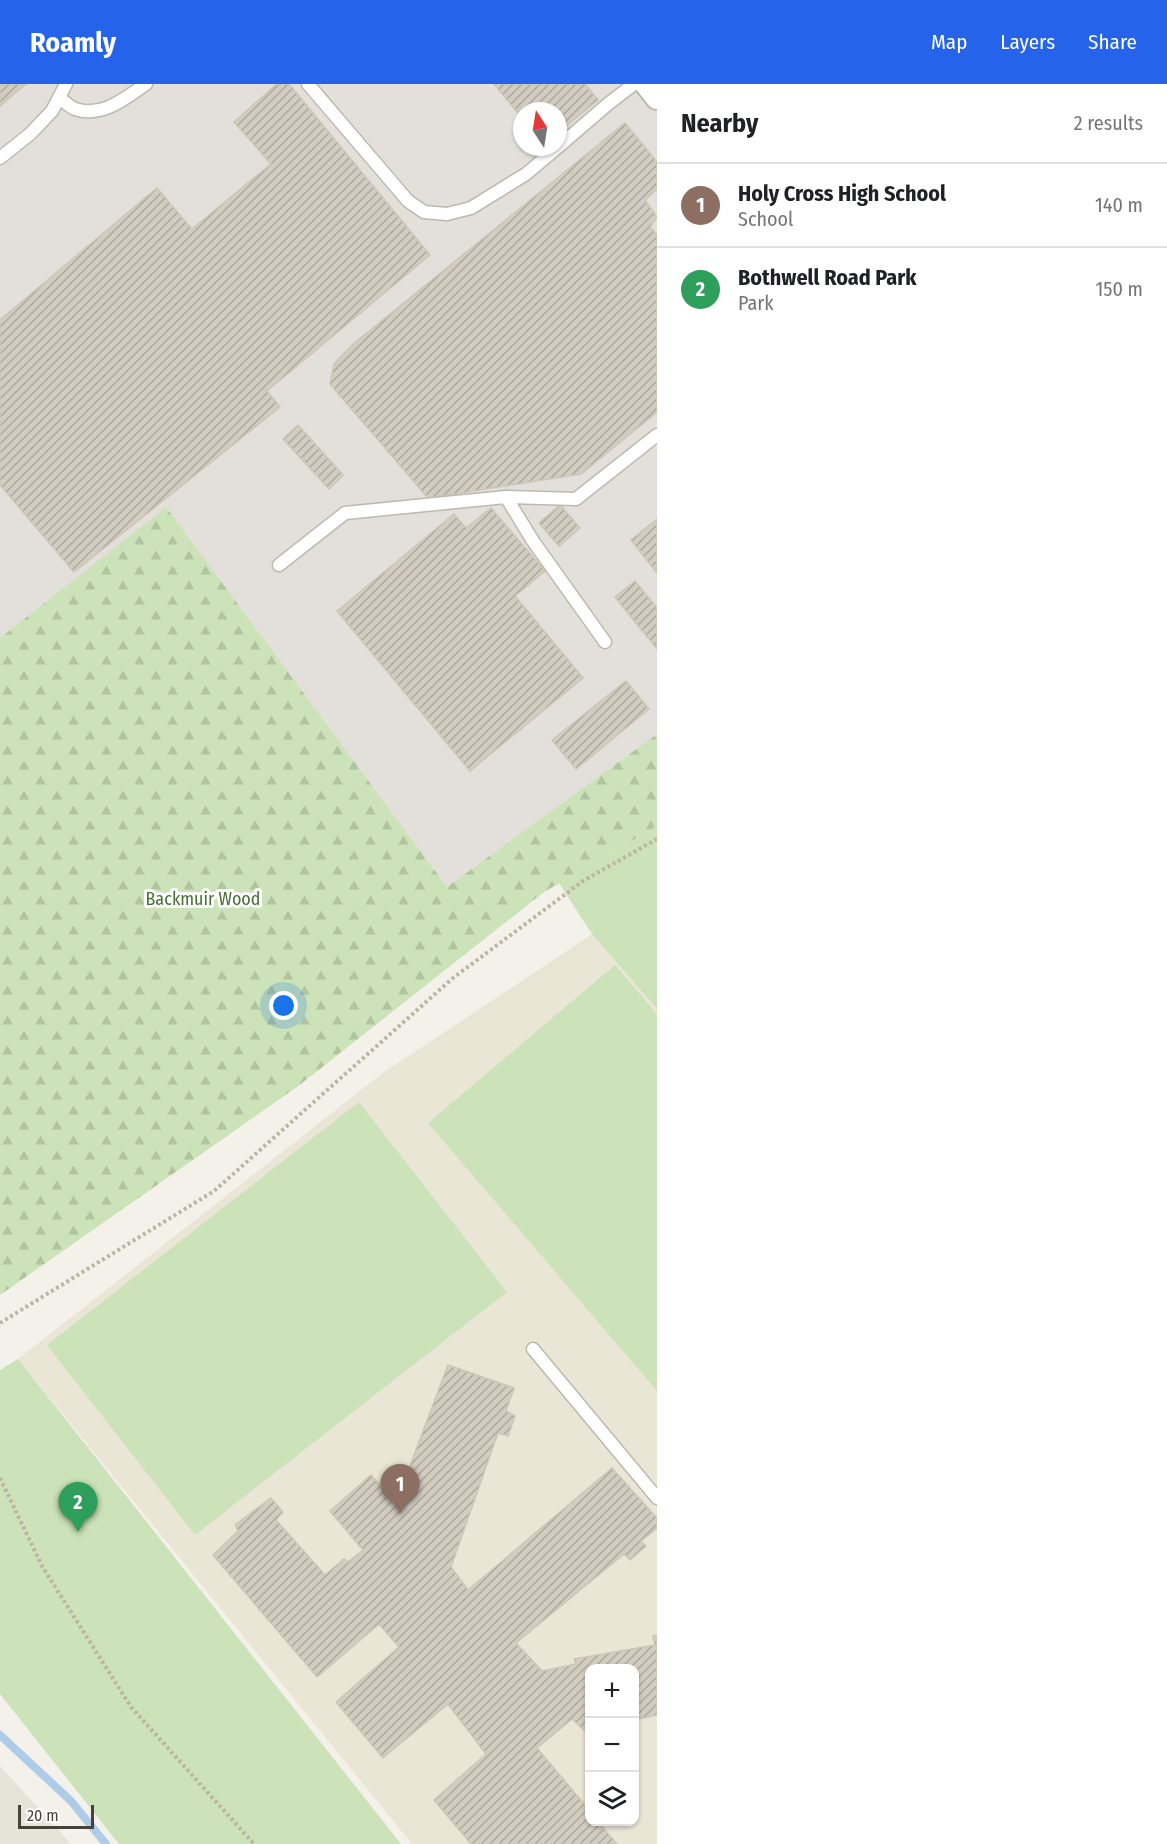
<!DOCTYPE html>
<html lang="en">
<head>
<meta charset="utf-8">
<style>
	:root { --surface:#fff; --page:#f6f6f6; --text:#202124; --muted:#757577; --line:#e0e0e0; --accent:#2563eb }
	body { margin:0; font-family:"Fira Sans Condensed",sans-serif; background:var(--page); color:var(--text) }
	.controls { position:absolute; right:18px; bottom:18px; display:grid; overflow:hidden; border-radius:12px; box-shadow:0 2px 4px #0004 }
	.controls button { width:54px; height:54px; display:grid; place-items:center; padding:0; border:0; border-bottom:2px solid var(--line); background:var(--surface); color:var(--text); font:30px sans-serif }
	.compass { position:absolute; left:513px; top:18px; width:54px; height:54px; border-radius:50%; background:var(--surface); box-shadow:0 2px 4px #0004; rotate:348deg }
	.scale { position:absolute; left:18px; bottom:15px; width:76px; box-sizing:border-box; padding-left:6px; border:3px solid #464239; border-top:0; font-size:16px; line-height:21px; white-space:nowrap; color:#464239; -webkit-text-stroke:4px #fff; paint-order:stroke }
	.you { position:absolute; left:284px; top:922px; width:21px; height:21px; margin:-15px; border:4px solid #fff; border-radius:50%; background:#1a73e8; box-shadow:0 0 0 9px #1a73e833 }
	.badge { display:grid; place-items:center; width:39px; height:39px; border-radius:50%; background:var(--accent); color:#fff; font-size:20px; font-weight:700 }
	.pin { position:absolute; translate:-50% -50px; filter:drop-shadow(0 2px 3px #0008) }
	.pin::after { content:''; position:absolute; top:32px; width:21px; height:18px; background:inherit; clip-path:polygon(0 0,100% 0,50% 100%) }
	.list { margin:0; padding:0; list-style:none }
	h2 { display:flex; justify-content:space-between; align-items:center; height:78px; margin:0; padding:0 24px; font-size:26px }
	h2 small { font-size:20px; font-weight:400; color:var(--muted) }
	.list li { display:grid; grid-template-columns:39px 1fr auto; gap:18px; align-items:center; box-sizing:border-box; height:84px; padding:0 24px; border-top:2px solid var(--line) }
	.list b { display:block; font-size:22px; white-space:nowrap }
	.list p { margin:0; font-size:20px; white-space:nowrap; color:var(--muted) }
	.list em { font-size:20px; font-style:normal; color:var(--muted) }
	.icon { flex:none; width:33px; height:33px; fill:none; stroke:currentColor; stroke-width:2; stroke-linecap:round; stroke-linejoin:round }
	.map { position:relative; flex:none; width:657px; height:1760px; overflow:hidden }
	header { display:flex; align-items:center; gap:36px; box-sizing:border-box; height:84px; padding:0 30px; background:var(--accent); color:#fff }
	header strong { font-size:28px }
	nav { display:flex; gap:33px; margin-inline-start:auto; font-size:21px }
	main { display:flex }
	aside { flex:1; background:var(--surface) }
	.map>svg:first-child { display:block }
	.residential { fill:#e6e3d9 }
	.industrial { fill:#e3e0db; fill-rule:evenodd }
	.education { fill:#eae6d6; fill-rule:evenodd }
	.green { fill:#cce2b8 }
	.forest { fill:url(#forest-firs) }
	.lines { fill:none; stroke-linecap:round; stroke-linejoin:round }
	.stream { stroke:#aecce8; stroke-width:8 }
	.building { fill:url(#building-hatch); stroke:#cdc6b5; stroke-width:1.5 }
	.lane-casing { stroke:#bdb9ae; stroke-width:15 }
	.street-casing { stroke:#bdb9ae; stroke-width:26 }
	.path { stroke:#bdb5a1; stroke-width:4; stroke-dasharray:3 3; stroke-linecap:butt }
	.lane { stroke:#fff; stroke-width:12 }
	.street { stroke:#fff; stroke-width:22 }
	.labels { text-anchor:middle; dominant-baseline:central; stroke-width:6; stroke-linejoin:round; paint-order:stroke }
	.park-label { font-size:18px; fill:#467133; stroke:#fff }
</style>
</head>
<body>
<header>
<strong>Roamly</strong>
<nav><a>Map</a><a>Layers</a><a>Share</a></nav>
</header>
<main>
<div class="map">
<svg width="657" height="1760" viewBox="0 0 657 1760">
	<defs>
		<pattern id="forest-firs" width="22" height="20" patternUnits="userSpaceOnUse" patternTransform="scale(1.5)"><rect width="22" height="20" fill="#cce2b8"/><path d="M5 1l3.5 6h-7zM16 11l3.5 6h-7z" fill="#b1c39f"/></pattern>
		<pattern id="building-hatch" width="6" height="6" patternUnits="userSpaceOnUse" patternTransform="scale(1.5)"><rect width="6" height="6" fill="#d3cdc1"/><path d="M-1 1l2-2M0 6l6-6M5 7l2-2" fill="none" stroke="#ada89e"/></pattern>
	</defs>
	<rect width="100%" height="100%" fill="#f3f1ea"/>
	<polygon class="residential" points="0,1682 71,1760 0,1760"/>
	<path class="industrial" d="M0,0H657V650L447,803L166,424L0,554ZM522,27H558V63H522Z"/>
	<path class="education" d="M592,850L657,925V1760H412L18,1275L384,988ZM590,1584H634V1738H590Z"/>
	<g class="green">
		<polygon points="657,742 657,925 592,850 559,799"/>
		<polygon points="615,881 657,930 657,1307 428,1039"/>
		<polygon points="359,1018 507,1208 195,1451 47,1261"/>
		<polygon points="18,1275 401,1760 119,1760 0,1610 0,1286"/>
	</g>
	<polygon class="forest" points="166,423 447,803 657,650 657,742 544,808 297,1003 0,1211 0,554"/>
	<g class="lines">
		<polyline class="stream" points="0,1651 71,1717 106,1760"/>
	</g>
	<g class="building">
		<polygon points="0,0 26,0 0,22"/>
		<polygon points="277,0 289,0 430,171 267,307 280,323 74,488 0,401 0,236 157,104 192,145 271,80 234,38"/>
		<polygon points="494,0 585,0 598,16 558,49 558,27 522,27 522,34"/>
		<polygon points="625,39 657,78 657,105 645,116 657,133 650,143 657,151 657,328 581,390 428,414 330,300 334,280 352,261"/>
		<polygon points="298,341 343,391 329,405 283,355"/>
		<polygon points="560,421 580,444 559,462 539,439"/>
		<polygon points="491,424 545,487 515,512 583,594 470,687 337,527 454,430 466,444"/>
		<polygon points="657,435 657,489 631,456"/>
		<polygon points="635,497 657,524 657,565 615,513"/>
		<polygon points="626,597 649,625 576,685 552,656"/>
		<polygon points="448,1281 514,1304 506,1327 515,1332 508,1352 498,1349 451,1483 468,1506 612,1384 657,1434 657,1444 641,1457 646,1462 630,1476 624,1470 516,1559 542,1587 576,1580 574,1575 655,1561 653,1552 657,1551 657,1631 634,1636 634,1584 590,1584 590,1646 585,1647 572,1635 537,1664 590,1727 590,1738 598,1738 617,1760 471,1760 434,1716 486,1670 448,1620 383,1674 336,1618 399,1563 379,1540 317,1593 213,1471 238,1447 235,1441 271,1414 283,1428 276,1436 325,1491 344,1475 348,1478 363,1466 330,1427 371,1391 396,1419"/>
	</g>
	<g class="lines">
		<g class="lane-casing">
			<g id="lane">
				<polyline points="308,0 408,117 424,128 447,130 471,124 526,90 558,63"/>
				<path d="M59,14C64,17 70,23 75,25C103,34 125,14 146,0"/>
				<polyline points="558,63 608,20 634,0"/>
				<polyline points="0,74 30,50 52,27 66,0"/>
				<polyline points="506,413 533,457 605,558"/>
				<polyline points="279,481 345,429 506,413 576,415 657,351"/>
				<polyline points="533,1265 657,1414"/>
			</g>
		</g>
		<g class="street-casing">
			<polyline id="street" points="646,0 657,14"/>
		</g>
		<g class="path">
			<polyline points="0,1239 214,1107 453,894 583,797 657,755"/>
			<polyline points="0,1394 42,1482 131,1623 254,1760"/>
		</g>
		<use href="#lane" class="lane"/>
		<use href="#street" class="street"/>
	</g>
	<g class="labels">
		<g class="park-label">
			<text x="203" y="815">Backmuir Wood</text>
		</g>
	</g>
</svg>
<div class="controls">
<button>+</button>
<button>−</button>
<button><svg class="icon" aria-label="layers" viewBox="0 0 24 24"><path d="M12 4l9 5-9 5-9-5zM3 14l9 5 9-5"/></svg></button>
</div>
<svg class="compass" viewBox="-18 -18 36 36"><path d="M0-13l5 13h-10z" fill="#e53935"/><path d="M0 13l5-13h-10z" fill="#757577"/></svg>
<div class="scale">20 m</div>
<div class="you"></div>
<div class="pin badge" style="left:400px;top:1430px;background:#8d6e63">1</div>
<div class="pin badge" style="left:78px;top:1448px;background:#2e9e5b">2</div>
</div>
<aside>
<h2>Nearby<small>2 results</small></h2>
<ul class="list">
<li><span class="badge" style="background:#8d6e63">1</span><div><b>Holy Cross High School</b><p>School</p></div><em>140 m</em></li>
<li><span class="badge" style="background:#2e9e5b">2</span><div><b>Bothwell Road Park</b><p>Park</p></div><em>150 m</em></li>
</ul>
</aside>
</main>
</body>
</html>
